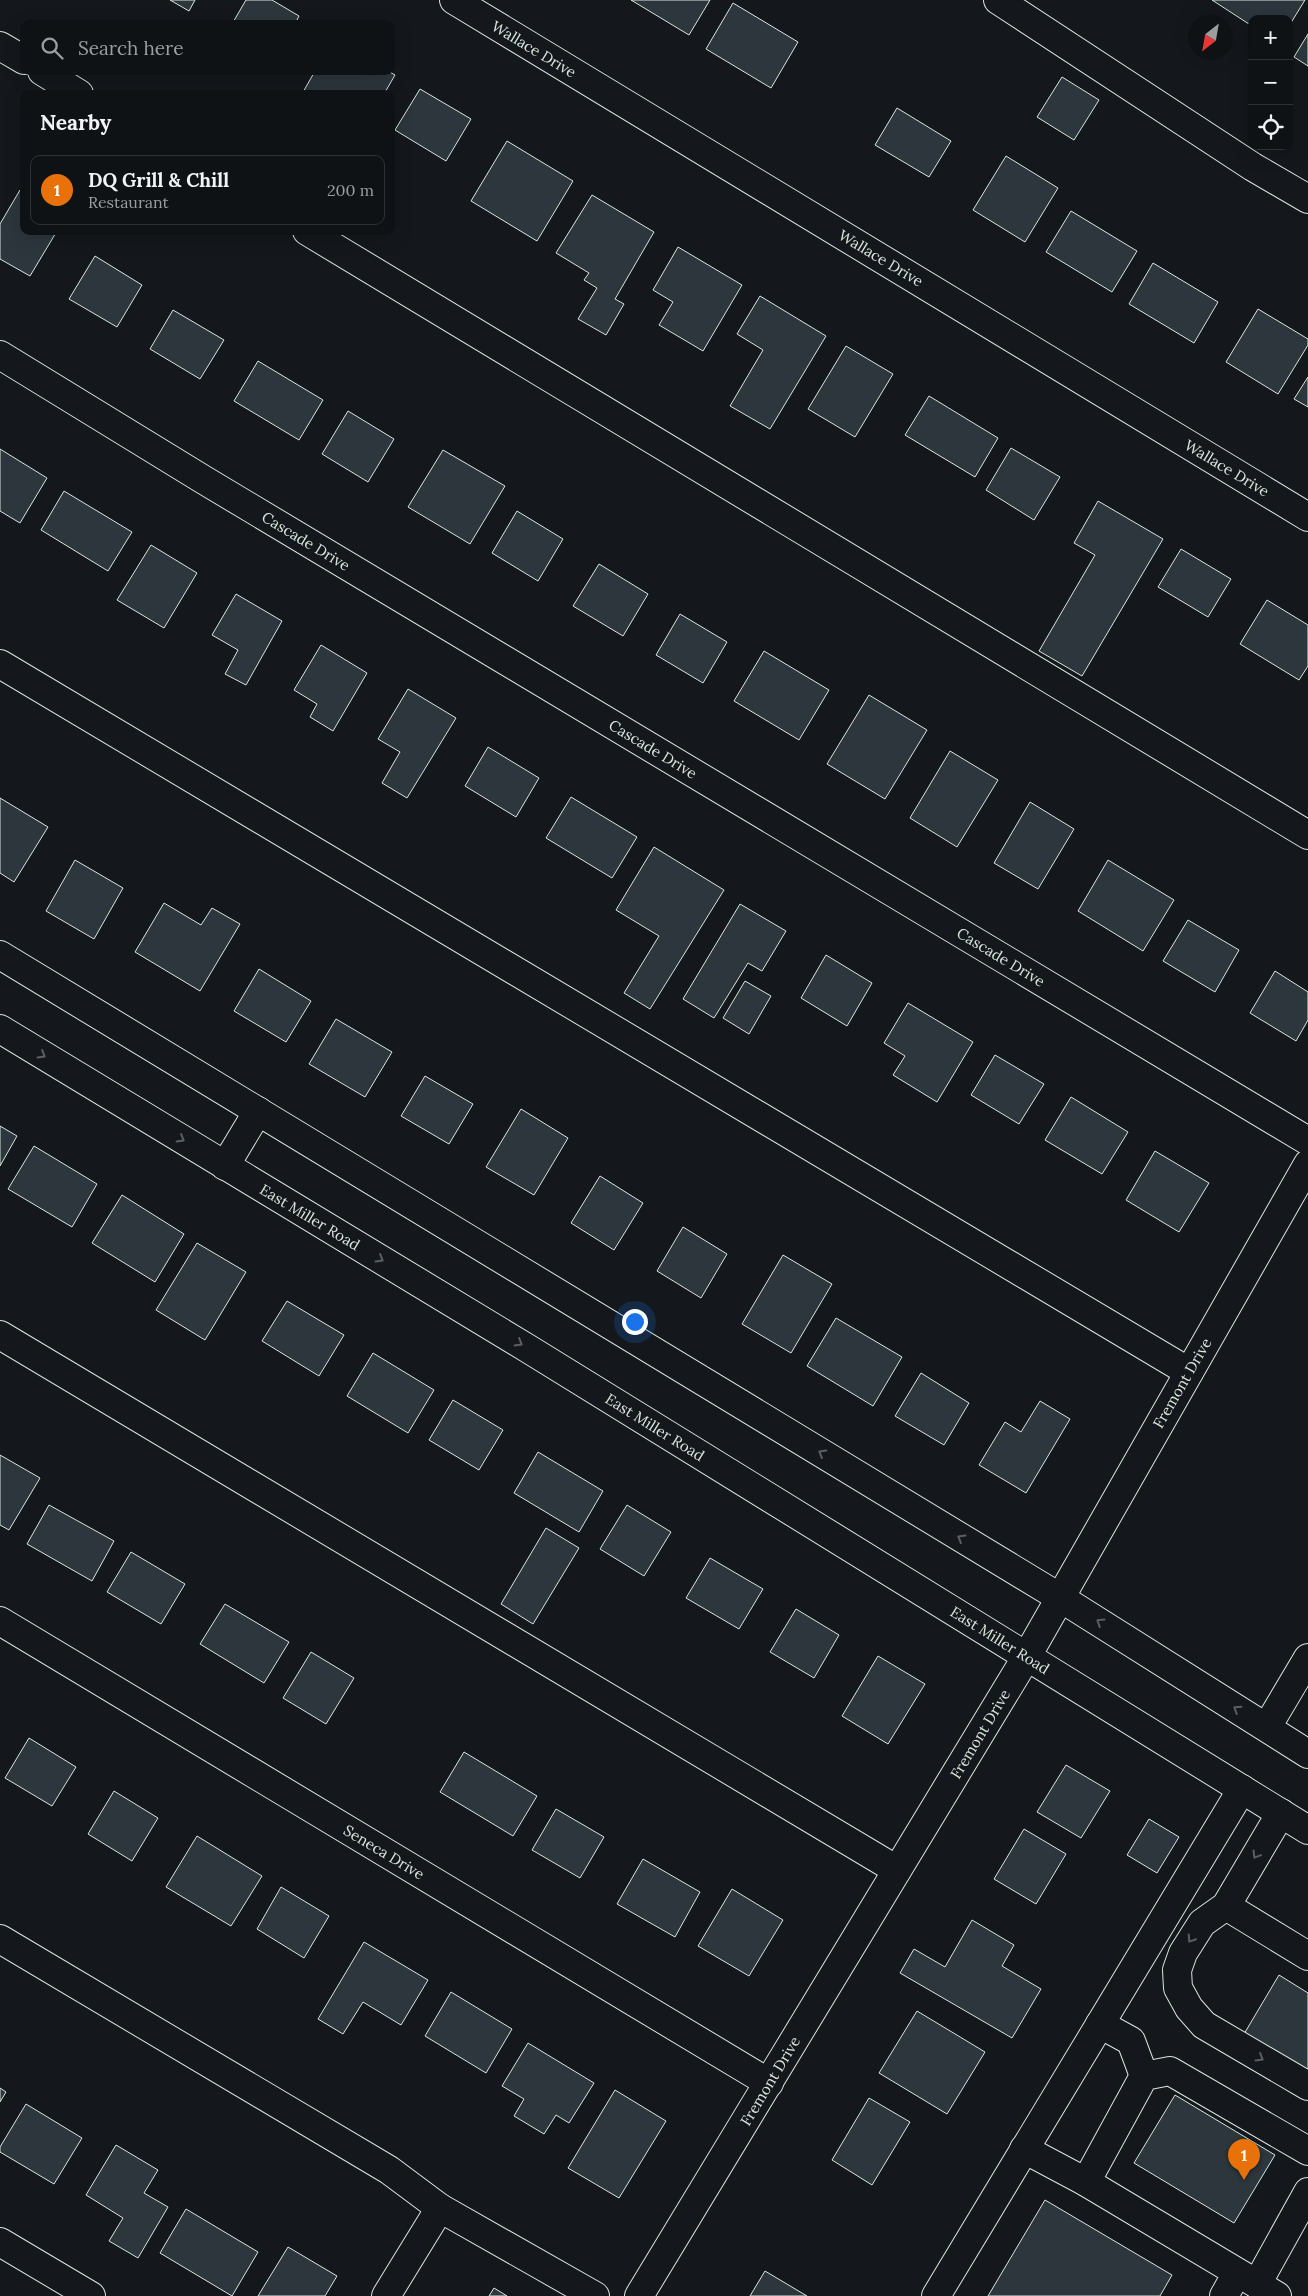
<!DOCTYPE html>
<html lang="en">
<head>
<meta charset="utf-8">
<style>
	:root { --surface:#0f1215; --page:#1d2022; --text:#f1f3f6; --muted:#9b9ea0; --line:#2f3234; --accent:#b45309 }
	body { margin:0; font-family:Lora,serif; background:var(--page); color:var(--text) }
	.controls { position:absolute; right:15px; top:15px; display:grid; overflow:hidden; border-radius:10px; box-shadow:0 5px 20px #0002 }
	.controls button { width:45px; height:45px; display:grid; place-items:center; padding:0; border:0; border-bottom:1px solid var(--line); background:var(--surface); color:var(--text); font:25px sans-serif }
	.compass { position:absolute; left:1188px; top:15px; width:45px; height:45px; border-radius:50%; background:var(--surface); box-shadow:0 5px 20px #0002; rotate:211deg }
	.you { position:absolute; left:634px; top:1321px; width:18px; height:18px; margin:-12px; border:4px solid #fff; border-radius:50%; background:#1a73e8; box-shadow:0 0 0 8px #1a73e833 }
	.badge { display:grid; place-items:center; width:32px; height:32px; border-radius:50%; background:var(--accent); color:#fff; font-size:16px; font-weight:700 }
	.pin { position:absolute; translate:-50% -41px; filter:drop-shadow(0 1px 2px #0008) }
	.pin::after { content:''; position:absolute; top:26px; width:18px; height:15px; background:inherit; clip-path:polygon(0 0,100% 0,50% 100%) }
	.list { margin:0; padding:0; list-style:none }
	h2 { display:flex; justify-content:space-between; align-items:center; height:65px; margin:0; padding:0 20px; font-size:21px }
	h2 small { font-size:16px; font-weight:400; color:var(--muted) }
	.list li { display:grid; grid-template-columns:32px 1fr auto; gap:15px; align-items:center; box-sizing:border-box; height:70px; margin:0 10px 10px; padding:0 10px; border:1px solid var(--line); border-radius:10px }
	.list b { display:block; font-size:19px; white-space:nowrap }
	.list p { margin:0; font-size:16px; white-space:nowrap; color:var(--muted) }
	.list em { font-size:16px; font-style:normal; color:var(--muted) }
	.icon { flex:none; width:28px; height:28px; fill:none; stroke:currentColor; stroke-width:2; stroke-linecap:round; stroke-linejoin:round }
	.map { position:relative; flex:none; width:1308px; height:2296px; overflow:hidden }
	.search { position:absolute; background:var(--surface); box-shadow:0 5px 20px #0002; left:20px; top:20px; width:375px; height:55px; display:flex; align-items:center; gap:12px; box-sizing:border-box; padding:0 18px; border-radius:10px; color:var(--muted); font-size:19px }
	.panel { position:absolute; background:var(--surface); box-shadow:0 5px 20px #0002; left:20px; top:90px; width:375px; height:145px; border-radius:10px }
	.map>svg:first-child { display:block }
	.building { fill:#2c363c; stroke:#d8e6dc }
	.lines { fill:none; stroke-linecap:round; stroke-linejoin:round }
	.minor-casing { stroke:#d8e6dc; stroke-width:30 }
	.major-casing { stroke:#d8e6dc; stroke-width:30 }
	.minor { stroke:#14181c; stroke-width:28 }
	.major { stroke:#14181c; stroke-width:28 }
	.oneway { stroke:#59605f }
	.labels { text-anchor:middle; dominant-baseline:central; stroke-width:4; stroke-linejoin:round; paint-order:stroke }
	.street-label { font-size:15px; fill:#d8e6dc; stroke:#14181c }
</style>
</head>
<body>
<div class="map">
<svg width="1308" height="2296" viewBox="0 0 1308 2296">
	<rect width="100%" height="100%" fill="#14181c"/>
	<g class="building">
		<polygon points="170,0 195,0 189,11"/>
		<polygon points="246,0 272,0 299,16 295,24 232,24"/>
		<polygon points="631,0 710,0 689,35"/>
		<polygon points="1212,0 1305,0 1289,26 1289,19 1252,19 1252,26"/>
		<polygon points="733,3 798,42 771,88 706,49"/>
		<polygon points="1308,34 1308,66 1294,57"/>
		<polygon points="315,71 388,71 395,75 384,94 302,94"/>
		<polygon points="1062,77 1099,100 1074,140 1037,117"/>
		<polygon points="420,89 471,119 446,161 395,130"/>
		<polygon points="897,108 951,141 929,177 875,145"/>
		<polygon points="507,141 573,181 537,241 471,201"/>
		<polygon points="1006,156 1058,188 1025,242 973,210"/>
		<polygon points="20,190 24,193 24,231 57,231 30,276 0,259 0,224"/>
		<polygon points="592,195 654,232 615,299 624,304 606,335 578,319 597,288 584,280 589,273 556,253"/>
		<polygon points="1071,211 1137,251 1112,292 1046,252"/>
		<polygon points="678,247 742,285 703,351 659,325 673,302 653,290"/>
		<polygon points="95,256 142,285 117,327 69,299"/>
		<polygon points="1153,263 1218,302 1194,343 1129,304"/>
		<polygon points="760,296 826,336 770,429 730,406 763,350 737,334"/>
		<polygon points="1258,309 1308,339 1308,345 1278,394 1226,362"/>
		<polygon points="173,310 224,340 200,379 150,349"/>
		<polygon points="846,346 893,374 855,437 808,409"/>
		<polygon points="258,361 323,400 299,440 234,401"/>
		<polygon points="1308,377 1308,407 1294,399"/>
		<polygon points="929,396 998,438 975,477 905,435"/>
		<polygon points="348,411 394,439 368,482 322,454"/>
		<polygon points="1011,448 1060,477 1034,520 986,490"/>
		<polygon points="0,449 47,478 20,523 0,511"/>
		<polygon points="443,450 505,486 470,544 408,507"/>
		<polygon points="64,491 132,532 108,571 41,530"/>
		<polygon points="1098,501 1163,539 1082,676 1039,651 1095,555 1074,543"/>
		<polygon points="517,511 563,539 538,581 492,553"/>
		<polygon points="151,545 197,573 164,628 117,600"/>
		<polygon points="1181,549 1231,579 1208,617 1158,587"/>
		<polygon points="599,564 648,594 623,636 573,606"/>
		<polygon points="236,594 282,621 246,685 225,674 238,650 212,635"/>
		<polygon points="1267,600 1308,625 1308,666 1299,680 1240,644"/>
		<polygon points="680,614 727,642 703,683 656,655"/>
		<polygon points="321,645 367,673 333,731 310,717 317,704 294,690"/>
		<polygon points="764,651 829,690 799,740 734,701"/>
		<polygon points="408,689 456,718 407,798 382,783 400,752 378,739"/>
		<polygon points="869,695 927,730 885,799 827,764"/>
		<polygon points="488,747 539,778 516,817 465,786"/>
		<polygon points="950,751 998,780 957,847 910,818"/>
		<polygon points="571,797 637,837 612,878 546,838"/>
		<polygon points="0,798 48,827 14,882 0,873"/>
		<polygon points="1030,802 1074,829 1038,889 994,863"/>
		<polygon points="654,847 724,890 650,1009 624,993 659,936 616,910"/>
		<polygon points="75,860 123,888 94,939 46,911"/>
		<polygon points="1108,860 1174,900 1143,951 1078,911"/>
		<polygon points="164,903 201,925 212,908 240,924 200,991 135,952"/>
		<polygon points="740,904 786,931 762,971 748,963 714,1018 683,999"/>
		<polygon points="1188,920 1239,950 1215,992 1163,961"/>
		<polygon points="826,955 872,983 847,1026 801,998"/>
		<polygon points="259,969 311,1001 286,1042 234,1011"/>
		<polygon points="1275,971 1308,992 1308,1020 1296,1041 1250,1013"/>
		<polygon points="745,981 771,996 749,1034 723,1018"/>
		<polygon points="908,1003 973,1042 937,1102 893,1075 905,1056 884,1043"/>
		<polygon points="336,1019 392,1052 365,1097 309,1064"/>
		<polygon points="995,1055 1044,1084 1019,1124 971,1095"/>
		<polygon points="425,1076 473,1104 449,1144 401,1116"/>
		<polygon points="1071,1097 1128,1132 1102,1174 1045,1140"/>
		<polygon points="521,1109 568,1138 534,1195 486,1167"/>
		<polygon points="0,1126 17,1136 0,1166"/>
		<polygon points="34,1146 97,1184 72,1227 8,1189"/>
		<polygon points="1155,1151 1209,1183 1179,1232 1126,1200"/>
		<polygon points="600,1176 643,1203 614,1250 571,1223"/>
		<polygon points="122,1195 184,1234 155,1282 92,1243"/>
		<polygon points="683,1227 727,1254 701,1298 657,1271"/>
		<polygon points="197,1243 246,1272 205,1340 156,1310"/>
		<polygon points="783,1255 832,1284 791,1353 742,1324"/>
		<polygon points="287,1301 344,1335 319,1376 262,1341"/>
		<polygon points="836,1318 902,1357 873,1406 807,1366"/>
		<polygon points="373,1353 434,1390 408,1433 347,1396"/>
		<polygon points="921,1373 969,1403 944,1445 895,1416"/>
		<polygon points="453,1400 503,1430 479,1470 429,1440"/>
		<polygon points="1040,1401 1070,1419 1026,1493 979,1465 1005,1422 1021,1432"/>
		<polygon points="538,1452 603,1491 579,1532 514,1493"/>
		<polygon points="0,1455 40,1478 9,1530 0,1525"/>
		<polygon points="49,1505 114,1541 92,1581 27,1544"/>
		<polygon points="627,1505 671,1532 644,1576 600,1549"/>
		<polygon points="546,1528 579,1548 533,1624 501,1604"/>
		<polygon points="131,1552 185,1584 161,1624 107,1592"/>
		<polygon points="710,1558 763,1589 739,1629 686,1598"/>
		<polygon points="225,1604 289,1642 264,1683 200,1644"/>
		<polygon points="796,1609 839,1635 814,1678 770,1652"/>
		<polygon points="311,1652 354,1678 326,1724 283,1698"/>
		<polygon points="878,1656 925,1684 888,1744 842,1716"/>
		<polygon points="29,1738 76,1767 52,1806 5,1778"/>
		<polygon points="464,1752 537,1796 513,1836 440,1792"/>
		<polygon points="1066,1765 1110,1791 1081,1838 1037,1812"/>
		<polygon points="114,1791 158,1818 132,1861 88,1834"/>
		<polygon points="556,1809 604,1837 580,1878 532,1850"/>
		<polygon points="1149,1819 1179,1837 1157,1873 1127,1855"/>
		<polygon points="1024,1829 1066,1854 1036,1904 994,1879"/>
		<polygon points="197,1836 262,1876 231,1926 166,1887"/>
		<polygon points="643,1859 700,1892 675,1937 617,1904"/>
		<polygon points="281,1887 329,1916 304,1958 257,1929"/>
		<polygon points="732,1889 783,1920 749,1976 698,1946"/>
		<polygon points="972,1920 1014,1945 1002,1966 1041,1989 1012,2038 900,1973 914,1949 945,1967"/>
		<polygon points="364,1942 428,1980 401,2025 363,2002 343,2034 318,2019"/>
		<polygon points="1279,1975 1308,1993 1308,2072 1244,2034"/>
		<polygon points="451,1992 512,2029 486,2073 425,2036"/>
		<polygon points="917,2011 985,2052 947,2114 879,2073"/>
		<polygon points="528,2043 594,2083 569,2123 556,2115 544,2134 514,2116 524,2099 502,2086"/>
		<polygon points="0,2088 6,2092 0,2102"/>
		<polygon points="615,2090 666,2121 619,2198 568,2168"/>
		<polygon points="1175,2095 1275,2155 1234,2223 1134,2163"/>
		<polygon points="869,2098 910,2122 872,2185 832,2160"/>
		<polygon points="26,2104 82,2138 54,2184 0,2152 0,2147"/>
		<polygon points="116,2145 158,2170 144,2193 168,2207 138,2258 109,2241 123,2218 86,2195"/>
		<polygon points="1045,2200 1172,2275 1160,2296 988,2296"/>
		<polygon points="186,2209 258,2252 232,2296 160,2253"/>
		<polygon points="288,2247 337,2276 325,2296 258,2296"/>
		<polygon points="765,2271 807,2296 750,2296"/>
		<polygon points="494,2288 507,2296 489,2296"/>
	</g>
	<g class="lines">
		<g class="minor-casing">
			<g id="minor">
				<polyline points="454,0 1308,517"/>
				<polyline points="998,0 1253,167 1308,199"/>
				<polyline points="0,46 24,60"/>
				<polyline points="42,71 79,94"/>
				<polyline points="307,231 1308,835"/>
				<polyline points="0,355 204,480 1308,1141"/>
				<polyline points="0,664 1189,1372"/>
				<polyline points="0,1335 897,1870"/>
				<polyline points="0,1621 769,2083"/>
				<polyline points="1267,1727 1308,1658"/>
				<polyline points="1281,1813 1226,1906 1202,1923 1183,1953 1177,1970 1178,1988 1189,2008 1204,2025 1308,2086"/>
				<polyline points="1226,1906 1308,1956"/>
				<polyline points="0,1939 389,2170 440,2208"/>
				<polyline points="1100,2024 1131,2041 1144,2076"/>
				<polyline points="1024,2149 1086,2182"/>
				<polyline points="0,2242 91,2296"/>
				<polyline points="1257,2284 1308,2192"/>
				<polyline points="386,2296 440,2208 595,2296"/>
				<polyline points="639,2296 1027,1656 1308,1164"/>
				<polyline points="936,2296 1242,1789"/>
				<polyline points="1224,2296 1237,2273"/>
				<polyline points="1277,2296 1086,2182 1144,2076 1170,2071 1308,2151"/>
			</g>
		</g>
		<g class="major-casing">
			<g id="major">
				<polyline points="0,955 1059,1597 1308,1754"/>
				<polyline points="0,1029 527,1348 1308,1830"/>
				<polyline points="225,1166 258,1111"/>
			</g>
		</g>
		<use href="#minor" class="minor"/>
		<use href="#major" class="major"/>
	</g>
	<defs><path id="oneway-chevron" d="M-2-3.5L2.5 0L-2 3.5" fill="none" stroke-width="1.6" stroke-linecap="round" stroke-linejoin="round" transform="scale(1.25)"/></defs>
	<g class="oneway">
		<use href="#oneway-chevron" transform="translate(42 1055) rotate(31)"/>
		<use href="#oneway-chevron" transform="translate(181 1139) rotate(31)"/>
		<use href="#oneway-chevron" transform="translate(380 1259) rotate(31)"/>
		<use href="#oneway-chevron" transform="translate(519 1343) rotate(31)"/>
		<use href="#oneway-chevron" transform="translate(822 1453) rotate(-149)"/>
		<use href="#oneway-chevron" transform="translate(961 1538) rotate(-149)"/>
		<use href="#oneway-chevron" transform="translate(1100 1622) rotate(-148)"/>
		<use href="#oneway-chevron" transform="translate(1237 1709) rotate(-147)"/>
		<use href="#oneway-chevron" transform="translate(1256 1855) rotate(121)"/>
		<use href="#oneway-chevron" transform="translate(1191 1939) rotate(123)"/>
		<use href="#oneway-chevron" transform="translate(1260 2058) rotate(31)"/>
	</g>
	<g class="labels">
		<g class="street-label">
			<text transform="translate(534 49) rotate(31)">Wallace Drive</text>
			<text transform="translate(881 258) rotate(31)">Wallace Drive</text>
			<text transform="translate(1227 468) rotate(31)">Wallace Drive</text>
			<text transform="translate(306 541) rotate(31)">Cascade Drive</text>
			<text transform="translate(653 749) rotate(31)">Cascade Drive</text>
			<text transform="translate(1001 957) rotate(31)">Cascade Drive</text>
			<text transform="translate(310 1217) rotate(31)">East Miller Road</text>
			<text transform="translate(1182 1383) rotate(-60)">Fremont Drive</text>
			<text transform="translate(655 1427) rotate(32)">East Miller Road</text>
			<text transform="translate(1000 1640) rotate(32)">East Miller Road</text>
			<text transform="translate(980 1734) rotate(-59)">Fremont Drive</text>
			<text transform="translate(384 1852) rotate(31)">Seneca Drive</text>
			<text transform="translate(770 2081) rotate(-59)">Fremont Drive</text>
		</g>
	</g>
</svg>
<div class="controls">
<button>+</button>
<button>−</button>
<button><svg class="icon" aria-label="locate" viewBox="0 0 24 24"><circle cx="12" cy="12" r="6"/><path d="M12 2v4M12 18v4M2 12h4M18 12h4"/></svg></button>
</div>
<svg class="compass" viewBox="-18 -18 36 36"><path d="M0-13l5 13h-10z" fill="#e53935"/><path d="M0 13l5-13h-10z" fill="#9b9ea0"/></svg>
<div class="you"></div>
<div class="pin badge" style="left:1244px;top:2180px;background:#e8710a">1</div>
<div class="search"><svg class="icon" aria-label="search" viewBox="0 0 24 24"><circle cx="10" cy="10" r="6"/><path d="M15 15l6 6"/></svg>Search here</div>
<section class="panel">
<h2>Nearby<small></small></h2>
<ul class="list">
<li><span class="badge" style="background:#e8710a">1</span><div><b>DQ Grill &amp; Chill</b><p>Restaurant</p></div><em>200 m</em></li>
</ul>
</section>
</div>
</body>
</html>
